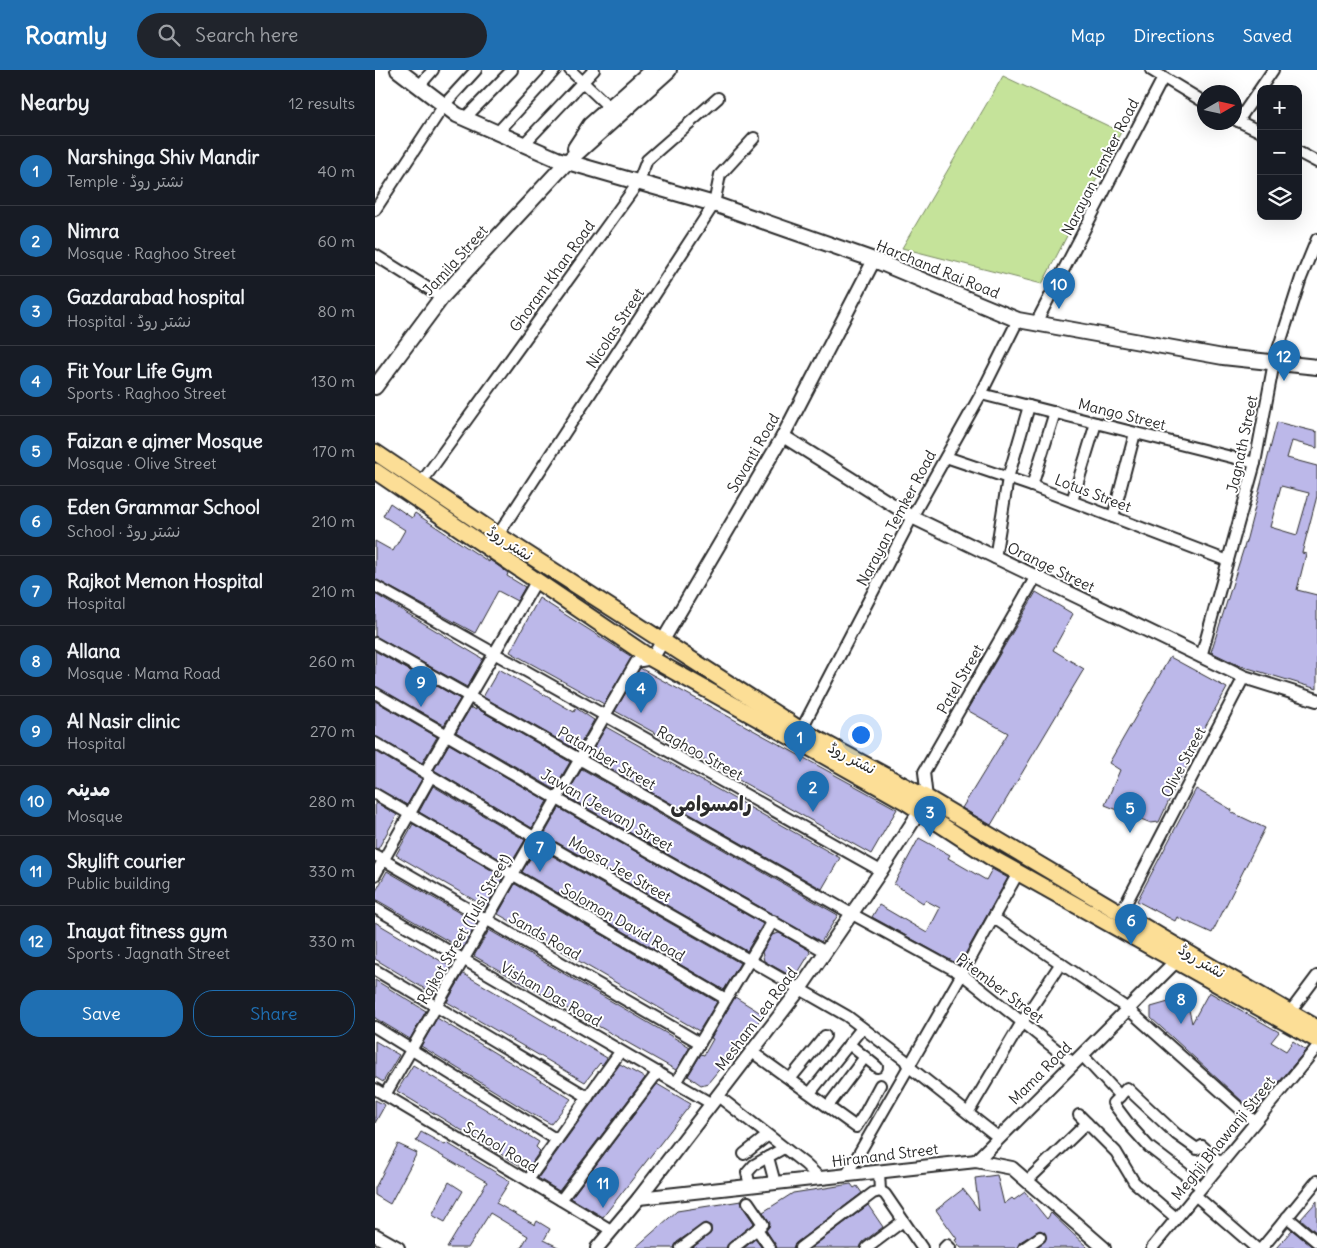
<!DOCTYPE html>
<html lang="en">
<head>
<meta charset="utf-8">
<style>
	:root { --surface:#171b24; --page:#20242c; --text:#f1f3f6; --muted:#9ea1a6; --line:#363941; --accent:#1f6fb2 }
	body { margin:0; font-family:Delius,"Playpen Sans Arabic",sans-serif; background:var(--page); color:var(--text) }
	.controls { position:absolute; right:15px; top:15px; display:grid; overflow:hidden; border-radius:10px; box-shadow:0 5px 20px #0002 }
	.controls button { width:45px; height:45px; display:grid; place-items:center; padding:0; border:0; border-bottom:1px solid var(--line); background:var(--surface); color:var(--text); font:25px sans-serif }
	.compass { position:absolute; left:822px; top:15px; width:45px; height:45px; border-radius:50%; background:var(--surface); box-shadow:0 5px 20px #0002; rotate:81deg }
	.you { position:absolute; left:485px; top:664px; width:18px; height:18px; margin:-12px; border:4px solid #fff; border-radius:50%; background:#1a73e8; box-shadow:0 0 0 8px #1a73e833 }
	.badge { display:grid; place-items:center; width:32px; height:32px; border-radius:50%; background:var(--accent); color:#fff; font-size:16px; font-weight:700 }
	.pin { position:absolute; translate:-50% -41px; filter:drop-shadow(0 1px 2px #0008) }
	.pin::after { content:''; position:absolute; top:26px; width:18px; height:15px; background:inherit; clip-path:polygon(0 0,100% 0,50% 100%) }
	.list { margin:0; padding:0; list-style:none }
	h2 { display:flex; justify-content:space-between; align-items:center; height:65px; margin:0; padding:0 20px; font-size:21px }
	h2 small { font-size:16px; font-weight:400; color:var(--muted) }
	.list li { display:grid; grid-template-columns:32px 1fr auto; gap:15px; align-items:center; box-sizing:border-box; height:70px; padding:0 20px; border-top:1px solid var(--line) }
	.list b { display:block; font-size:19px; white-space:nowrap }
	.list p { margin:0; font-size:16px; white-space:nowrap; color:var(--muted) }
	.list em { font-size:16px; font-style:normal; color:var(--muted) }
	.actions { display:flex; gap:10px; padding:15px 20px }
	.actions a { flex:1; padding:11px 0; border:1px solid var(--accent); border-radius:20px; text-align:center; font-size:18px; color:var(--accent) }
	.actions .main { background:var(--accent); color:#fff }
	.icon { flex:none; width:28px; height:28px; fill:none; stroke:currentColor; stroke-width:2; stroke-linecap:round; stroke-linejoin:round }
	.map { position:relative; flex:none; width:942px; height:1178px; overflow:hidden }
	header { display:flex; align-items:center; gap:30px; box-sizing:border-box; height:70px; padding:0 25px; background:var(--accent); color:#fff }
	header strong { font-size:24px }
	nav { display:flex; gap:28px; margin-inline-start:auto; font-size:18px }
	.search { width:350px; height:45px; background:var(--page); display:flex; align-items:center; gap:12px; box-sizing:border-box; padding:0 18px; border-radius:28px; color:var(--muted); font-size:19px }
	main { display:flex }
	aside { flex:1; background:var(--surface) }
	.map>svg:first-child { display:block }
	.green { fill:#c5e39a; stroke:#788762 }
	.building { fill:#bcb8e9; stroke:#2b2b2b; fill-rule:evenodd }
	.lines { fill:none; stroke-linecap:round; stroke-linejoin:round }
	.minor-casing { stroke:#2b2b2b; stroke-width:14 }
	.tertiary-casing { stroke:#2b2b2b; stroke-width:16 }
	.secondary-casing { stroke:#2b2b2b; stroke-width:18 }
	.primary-casing { stroke:#2b2b2b; stroke-width:19 }
	.minor { stroke:#fff; stroke-width:10 }
	.tertiary { stroke:#fff; stroke-width:12 }
	.secondary { stroke:#fff; stroke-width:14 }
	.primary { stroke:#fcde96; stroke-width:15 }
	.labels { text-anchor:middle; dominant-baseline:central; stroke-width:4; stroke-linejoin:round; paint-order:stroke }
	.street-label { font-size:15px; fill:#2b2b2b; stroke:#fff }
	.district-label { font-size:20px; font-weight:bold; fill:#2b2b2b; stroke:#fff }
</style>
</head>
<body>
<header>
<strong>Roamly</strong>
<div class="search"><svg class="icon" aria-label="search" viewBox="0 0 24 24"><circle cx="10" cy="10" r="6"/><path d="M15 15l6 6"/></svg>Search here</div>
<nav><a>Map</a><a>Directions</a><a>Saved</a></nav>
</header>
<main>
<aside>
<h2>Nearby<small>12 results</small></h2>
<ul class="list">
<li><span class="badge">1</span><div><b>Narshinga Shiv Mandir</b><p>Temple · نشتر روڈ</p></div><em>40 m</em></li>
<li><span class="badge">2</span><div><b>Nimra</b><p>Mosque · Raghoo Street</p></div><em>60 m</em></li>
<li><span class="badge">3</span><div><b>Gazdarabad hospital</b><p>Hospital · نشتر روڈ</p></div><em>80 m</em></li>
<li><span class="badge">4</span><div><b>Fit Your Life Gym</b><p>Sports · Raghoo Street</p></div><em>130 m</em></li>
<li><span class="badge">5</span><div><b>Faizan e ajmer Mosque</b><p>Mosque · Olive Street</p></div><em>170 m</em></li>
<li><span class="badge">6</span><div><b>Eden Grammar School</b><p>School · نشتر روڈ</p></div><em>210 m</em></li>
<li><span class="badge">7</span><div><b>Rajkot Memon Hospital</b><p>Hospital</p></div><em>210 m</em></li>
<li><span class="badge">8</span><div><b>Allana</b><p>Mosque · Mama Road</p></div><em>260 m</em></li>
<li><span class="badge">9</span><div><b>Al Nasir clinic</b><p>Hospital</p></div><em>270 m</em></li>
<li><span class="badge">10</span><div><b>مدینہ</b><p>Mosque</p></div><em>280 m</em></li>
<li><span class="badge">11</span><div><b>Skylift courier</b><p>Public building</p></div><em>330 m</em></li>
<li><span class="badge">12</span><div><b>Inayat fitness gym</b><p>Sports · Jagnath Street</p></div><em>330 m</em></li>
</ul>
<div class="actions"><a class="main">Save</a><a>Share</a></div>
</aside>
<div class="map">
<svg width="942" height="1178" viewBox="0 0 942 1178">
	<rect width="100%" height="100%" fill="#fff"/>
	<filter id="ink" filterUnits="userSpaceOnUse"><feTurbulence type="fractalNoise" baseFrequency=".02" numOctaves="2"/><feDisplacementMap in="SourceGraphic" scale="10" xChannelSelector="R" yChannelSelector="G"/><feConvolveMatrix kernelMatrix="1 2 1 2 8 2 1 2 1" color-interpolation-filters="sRGB"/></filter>
	<g filter="url(#ink)">
		<polygon class="green" points="628,6 746,62 667,214 527,178"/>
		<g class="building">
			<path d="M902,352L942,362V378L917,371L912,388L942,396V426L927,483L931,484L922,520L942,525V619L863,595L836,582L872,468ZM906,416L934,423L922,465L895,457Z"/>
			<polygon points="15,433 37,448 40,443 114,492 115,490 133,503 132,506 150,517 142,531 123,521 100,563 0,509 0,471 18,481 30,460 8,446"/>
			<polygon points="661,522 698,544 678,580 709,599 616,755 587,738 633,663 592,640"/>
			<polygon points="0,524 108,589 92,617 0,566"/>
			<polygon points="164,528 257,587 229,634 135,582"/>
			<polygon points="0,581 85,629 69,655 0,616"/>
			<polygon points="795,587 852,618 824,668 826,669 798,722 784,752 776,753 730,735 745,700 734,693"/>
			<polygon points="265,598 522,739 496,784 362,709 364,705 347,695 345,699 240,641"/>
			<polygon points="124,599 199,642 201,638 219,650 202,680 108,627"/>
			<polygon points="0,631 62,667 47,693 0,666"/>
			<polygon points="96,637 101,640 101,638 195,692 179,719 81,662"/>
			<polygon points="231,657 465,788 447,819 214,687"/>
			<polygon points="74,674 172,731 157,758 59,700"/>
			<polygon points="0,681 47,709 32,735 0,717"/>
			<polygon points="207,699 463,845 446,872 191,726"/>
			<polygon points="58,716 150,770 135,795 44,742"/>
			<polygon points="821,719 857,740 856,742 890,758 837,863 802,847 800,851 762,831"/>
			<polygon points="0,732 22,745 3,779 0,778"/>
			<polygon points="184,738 388,854 372,881 169,765"/>
			<polygon points="38,754 128,807 111,837 21,785"/>
			<polygon points="544,768 575,785 573,788 611,810 617,799 633,808 584,895 497,847 504,835 552,863 565,838 550,830 548,833 519,814"/>
			<polygon points="162,777 365,893 349,920 147,802"/>
			<polygon points="12,801 102,853 87,879 0,829 0,823"/>
			<polygon points="140,814 342,932 324,961 123,844"/>
			<polygon points="0,852 76,897 60,925 0,889"/>
			<polygon points="114,860 315,977 301,1000 99,886"/>
			<polygon points="404,863 434,880 435,883 421,906 418,907 389,891 387,882 397,865"/>
			<polygon points="88,904 89,904 232,988 227,995 225,993 210,1012 72,932"/>
			<polygon points="0,910 51,941 35,969 0,948"/>
			<polygon points="834,922 904,962 896,972 911,981 918,971 931,980 879,1042 776,948 776,937 811,927 817,953"/>
			<polygon points="360,927 389,945 333,1013 326,1015 313,1006 326,984 329,985 338,969 336,968"/>
			<polygon points="62,948 173,1015 196,1029 176,1054 157,1044 46,976"/>
			<polygon points="0,971 24,985 8,1012 0,1007"/>
			<polygon points="245,994 270,1008 184,1121 163,1108"/>
			<polygon points="38,995 164,1072 161,1077 165,1081 152,1100 22,1021"/>
			<polygon points="282,1014 316,1034 228,1147 196,1128"/>
			<polygon points="0,1030 10,1035 0,1053"/>
			<polygon points="46,1062 70,1075 72,1073 135,1111 121,1133 160,1155 162,1151 175,1159 169,1170 185,1178 146,1178 153,1166 115,1143 93,1178 72,1178 112,1112 41,1071"/>
			<polygon points="23,1074 42,1083 15,1134 0,1125 0,1118"/>
			<polygon points="622,1105 629,1134 637,1128 639,1130 650,1122 672,1149 676,1143 713,1178 661,1178 671,1169 670,1163 665,1160 645,1172 642,1178 586,1178 580,1170 582,1169 561,1140 588,1119 604,1140 600,1108"/>
			<polygon points="74,1112 88,1121 70,1152 57,1145"/>
			<polygon points="476,1114 479,1118 482,1116 487,1123 421,1173 418,1178 402,1178 391,1160 394,1157 395,1153 388,1142 418,1123"/>
			<polygon points="366,1131 367,1136 379,1153 354,1173 351,1178 317,1178 336,1163 336,1156 330,1153 302,1172 299,1178 260,1178 302,1141"/>
			<polygon points="942,1131 942,1163 926,1149"/>
			<polygon points="493,1135 508,1157 488,1172 485,1178 436,1178"/>
			<polygon points="917,1160 938,1177 939,1178 901,1178"/>
			<polygon points="380,1169 387,1178 369,1178"/>
		</g>
		<g class="lines">
			<g class="minor-casing">
				<g id="minor">
					<polyline points="195,0 234,37"/>
					<polyline points="776,0 829,32"/>
					<polyline points="44,16 58,0"/>
					<polyline points="90,48 137,0"/>
					<polyline points="859,49 886,62"/>
					<polyline points="863,51 898,0"/>
					<polyline points="122,63 180,0"/>
					<polyline points="148,75 219,0"/>
					<polyline points="923,82 942,92"/>
					<polyline points="0,140 69,35 101,0"/>
					<polyline points="0,185 67,227"/>
					<polyline points="661,253 788,8"/>
					<polyline points="606,324 880,393"/>
					<polyline points="571,387 657,416 853,491"/>
					<polyline points="46,413 263,113 272,90 343,28"/>
					<polyline points="657,416 680,342"/>
					<polyline points="697,431 721,353"/>
					<polyline points="738,447 760,363"/>
					<polyline points="123,465 339,134 345,105 379,68"/>
					<polyline points="620,488 633,408 654,336"/>
					<polyline points="0,516 506,801"/>
					<polyline points="0,573 477,844 587,904 698,993"/>
					<polyline points="826,587 880,393 899,292 926,208 942,169"/>
					<polyline points="0,623 182,729 451,882"/>
					<polyline points="426,660 537,447 606,324 643,250"/>
					<polyline points="0,673 159,767 472,946 530,990 533,996 623,1067"/>
					<polyline points="50,702 162,510"/>
					<polyline points="0,724 351,929"/>
					<polyline points="552,728 549,702 660,508"/>
					<polyline points="0,785 325,973"/>
					<polyline points="0,805 56,706"/>
					<polyline points="0,838 337,1034"/>
					<polyline points="746,843 869,607"/>
					<polyline points="619,848 753,939 880,1052"/>
					<polyline points="0,900 213,1027"/>
					<polyline points="915,942 942,906"/>
					<polyline points="0,957 182,1070"/>
					<polyline points="474,974 502,997"/>
					<polyline points="377,982 481,1057 490,1043 505,1015"/>
					<polyline points="707,985 745,1026 752,1018 801,1064 822,1079 827,1076 846,1093"/>
					<polyline points="415,1009 450,966"/>
					<polyline points="301,1013 398,851"/>
					<polyline points="0,1019 236,1160"/>
					<polyline points="435,1023 487,958"/>
					<polyline points="10,1025 261,592 277,589"/>
					<polyline points="343,1026 430,1094 446,1109"/>
					<polyline points="745,1026 738,1033 756,1057 774,1077 826,1117"/>
					<polyline points="453,1036 490,987"/>
					<polyline points="593,1043 647,952 686,893"/>
					<polyline points="704,1045 741,1082 759,1112 801,1148"/>
					<polyline points="369,1084 392,1066"/>
					<polyline points="504,1102 505,1121"/>
					<polyline points="471,1106 587,904 643,803"/>
					<polyline points="153,1110 245,982"/>
					<polyline points="652,1111 712,1053"/>
					<polyline points="400,1113 393,1087 409,1078"/>
					<polyline points="375,1116 372,1103 379,1095 393,1087"/>
					<polyline points="820,1125 881,1178"/>
					<polyline points="186,1130 283,1002"/>
					<polyline points="373,1132 388,1154 382,1159 395,1178"/>
					<polyline points="912,1147 942,1172"/>
					<polyline points="306,1178 330,1160"/>
					<polyline points="358,1178 382,1159"/>
					<polyline points="425,1178 498,1123 505,1121 510,1124 547,1178"/>
					<polyline points="492,1178 528,1151"/>
					<polyline points="569,1178 572,1175 575,1178"/>
					<polyline points="649,1178 665,1167"/>
					<polyline points="777,1178 942,977"/>
					<polyline points="887,1178 942,1111"/>
				</g>
			</g>
			<g class="tertiary-casing">
				<g id="tertiary">
					<polyline points="408,366 537,447 869,607 942,630"/>
					<polyline points="277,589 408,366 499,190"/>
					<polyline points="601,1091 801,891"/>
					<polyline points="264,1128 601,1091 637,1098 729,1178"/>
					<polyline points="0,1165 23,1178"/>
					<polyline points="222,1178 264,1128 425,919 506,801 550,733"/>
				</g>
			</g>
			<g class="secondary-casing">
				<g id="secondary">
					<polyline points="23,0 82,45 182,89 339,134 499,190 643,250 848,287 942,297"/>
					<polyline points="200,78 215,55 277,0"/>
					<polyline points="0,317 67,227 192,92 294,0"/>
				</g>
			</g>
			<g class="primary-casing">
				<g id="primary">
					<polyline points="0,382 123,465 426,660 552,728 840,899 942,958"/>
					<polyline points="0,401 277,589 531,732 617,788 942,970"/>
				</g>
			</g>
			<use href="#minor" class="minor"/>
			<use href="#tertiary" class="tertiary"/>
			<use href="#secondary" class="secondary"/>
			<use href="#primary" class="primary"/>
		</g>
	</g>
	<g class="labels">
		<g class="street-label">
			<text transform="translate(725 97) rotate(-63)">Narayan Temker Road</text>
			<text transform="translate(80 190) rotate(-48)">Jamila Street</text>
			<text transform="translate(563 199) rotate(22)">Harchand Rai Road</text>
			<text transform="translate(177 206) rotate(-54)">Ghoram Khan Road</text>
			<text transform="translate(240 258) rotate(-57)">Nicolas Street</text>
			<text transform="translate(747 344) rotate(14)">Mango Street</text>
			<text transform="translate(867 374) rotate(-78)">Jagnath Street</text>
			<text transform="translate(378 383) rotate(-60)">Savanti Road</text>
			<text transform="translate(718 423) rotate(21)">Lotus Street</text>
			<text transform="translate(521 448) rotate(-62)">Narayan Temker Road</text>
			<text transform="translate(135 473) rotate(33)">نشتر روڈ</text>
			<text transform="translate(676 497) rotate(26)">Orange Street</text>
			<text transform="translate(585 609) rotate(-60)">Patel Street</text>
			<text transform="translate(325 683) rotate(29)">Raghoo Street</text>
			<text transform="translate(232 688) rotate(30)">Patamber Street</text>
			<text transform="translate(477 688) rotate(28)">نشتر روڈ</text>
			<text transform="translate(808 692) rotate(-62)">Olive Street</text>
			<text transform="translate(232 740) rotate(30)">Jawan (Jeevan) Street</text>
			<text transform="translate(245 799) rotate(30)">Moosa Jee Street</text>
			<text transform="translate(248 852) rotate(30)">Solomon David Road</text>
			<text transform="translate(89 859) rotate(-60)">Rajkot Street (Tulsi Street)</text>
			<text transform="translate(170 866) rotate(30)">Sands Road</text>
			<text transform="translate(827 891) rotate(31)">نشتر روڈ</text>
			<text transform="translate(625 918) rotate(37)">Pitember Street</text>
			<text transform="translate(176 924) rotate(30)">Vishan Das Road</text>
			<text transform="translate(381 949) rotate(-53)">Mesham Lea Road</text>
			<text transform="translate(665 1003) rotate(-45)">Mama Road</text>
			<text transform="translate(848 1068) rotate(-51)">Meghji Bhawanji Street</text>
			<text transform="translate(126 1077) rotate(31)">School Road</text>
			<text transform="translate(510 1085) rotate(-7)">Hiranand Street</text>
		</g>
		<g class="district-label">
			<text x="336" y="733">رامسوامی</text>
		</g>
	</g>
</svg>
<div class="controls">
<button>+</button>
<button>−</button>
<button><svg class="icon" aria-label="layers" viewBox="0 0 24 24"><path d="M12 4l9 5-9 5-9-5zM3 14l9 5 9-5"/></svg></button>
</div>
<svg class="compass" viewBox="-18 -18 36 36"><path d="M0-13l5 13h-10z" fill="#e53935"/><path d="M0 13l5-13h-10z" fill="#9ea1a6"/></svg>
<div class="you"></div>
<div class="pin badge" style="left:425px;top:692px">1</div>
<div class="pin badge" style="left:438px;top:742px">2</div>
<div class="pin badge" style="left:555px;top:767px">3</div>
<div class="pin badge" style="left:266px;top:643px">4</div>
<div class="pin badge" style="left:755px;top:763px">5</div>
<div class="pin badge" style="left:756px;top:875px">6</div>
<div class="pin badge" style="left:165px;top:802px">7</div>
<div class="pin badge" style="left:806px;top:954px">8</div>
<div class="pin badge" style="left:46px;top:637px">9</div>
<div class="pin badge" style="left:684px;top:239px">10</div>
<div class="pin badge" style="left:228px;top:1138px">11</div>
<div class="pin badge" style="left:909px;top:311px">12</div>
</div>
</main>
</body>
</html>
